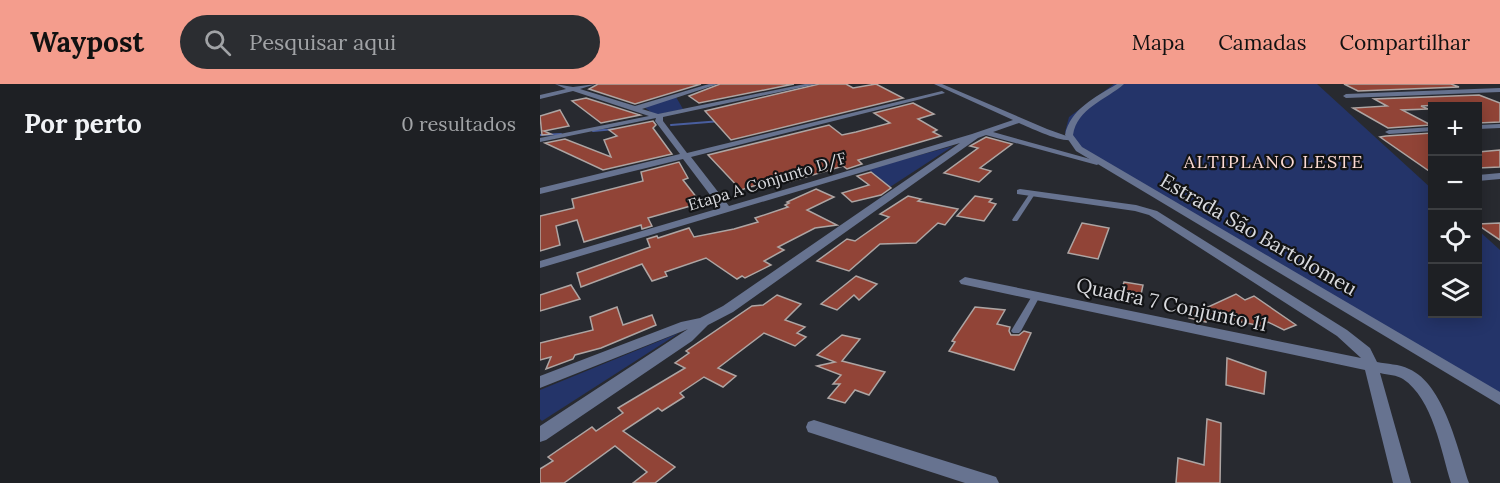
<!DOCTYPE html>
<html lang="pt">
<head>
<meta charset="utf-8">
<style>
	:root { --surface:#1e2024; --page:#2b2d31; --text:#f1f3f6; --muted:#a1a3a6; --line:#3c3e41; --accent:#f49d8d }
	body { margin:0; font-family:Lora,serif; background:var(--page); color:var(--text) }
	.controls { position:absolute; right:18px; top:18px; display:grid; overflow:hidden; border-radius:0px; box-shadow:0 3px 15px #0003 }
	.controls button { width:54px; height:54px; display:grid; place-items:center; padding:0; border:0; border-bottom:2px solid var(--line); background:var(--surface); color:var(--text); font:30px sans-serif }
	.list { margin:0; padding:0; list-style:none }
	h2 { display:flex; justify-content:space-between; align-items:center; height:78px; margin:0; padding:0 24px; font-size:26px }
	h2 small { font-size:20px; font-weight:400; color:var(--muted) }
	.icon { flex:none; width:33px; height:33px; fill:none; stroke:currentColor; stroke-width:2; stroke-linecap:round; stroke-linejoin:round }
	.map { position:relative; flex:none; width:960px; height:399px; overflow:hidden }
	header { display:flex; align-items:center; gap:36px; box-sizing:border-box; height:84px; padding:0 30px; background:var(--accent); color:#111 }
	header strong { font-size:28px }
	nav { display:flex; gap:33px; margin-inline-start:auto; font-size:21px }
	.search { width:420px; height:54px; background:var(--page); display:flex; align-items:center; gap:15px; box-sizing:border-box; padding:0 21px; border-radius:33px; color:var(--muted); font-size:22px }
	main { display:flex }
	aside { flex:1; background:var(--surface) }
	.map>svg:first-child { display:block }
	.green { fill:#243469 }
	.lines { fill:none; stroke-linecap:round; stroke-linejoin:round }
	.stream { stroke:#495e9f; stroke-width:2 }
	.building { fill:#914437; stroke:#aea5a3; stroke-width:1.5 }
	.service { fill:#677390; fill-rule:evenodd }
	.minor { fill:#677390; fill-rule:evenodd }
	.tertiary { fill:#677390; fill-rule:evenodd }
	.labels { text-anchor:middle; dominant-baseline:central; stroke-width:4.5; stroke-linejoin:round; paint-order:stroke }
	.far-street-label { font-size:16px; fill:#d9dade; stroke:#121315 }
	.far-quarter-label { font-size:18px; letter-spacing:1.5px; fill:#fddbd4; stroke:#121315 }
	.street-label { font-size:20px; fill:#d9dade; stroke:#121315 }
</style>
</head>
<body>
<header>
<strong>Waypost</strong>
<div class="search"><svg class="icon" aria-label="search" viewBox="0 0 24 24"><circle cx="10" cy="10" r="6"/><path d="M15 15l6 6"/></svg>Pesquisar aqui</div>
<nav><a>Mapa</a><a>Camadas</a><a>Compartilhar</a></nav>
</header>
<main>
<aside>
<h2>Por perto<small>0 resultados</small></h2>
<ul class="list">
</ul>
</aside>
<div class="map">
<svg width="960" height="399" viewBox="0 0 960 399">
	<rect width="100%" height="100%" fill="#282a30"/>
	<g class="green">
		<polygon points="574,0 777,0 892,105 892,230 938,230 938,146 960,166 960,317 538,66 525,48 529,33"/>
		<polygon points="136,13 143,25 115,31 104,23"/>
		<polygon points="413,62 350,103 328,85"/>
		<polygon points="139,249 2,337 0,335 0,306"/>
	</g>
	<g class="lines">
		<g class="stream">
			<polyline points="131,41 181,37"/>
			<polyline points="53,47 75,45"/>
			<polyline points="0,51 21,50"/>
		</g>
	</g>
	<g class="building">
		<polygon points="58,0 161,0 95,20 49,5"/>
		<polygon points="180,0 254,0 159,19 149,12"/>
		<polygon points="279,0 306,0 313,4 336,0 363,14 191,56 165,27"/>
		<polygon points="804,0 911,0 919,3 818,7"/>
		<polygon points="939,11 960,19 960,38 938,39 938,19 881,22 888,25 862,26 891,41 848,44 813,24 847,22 834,15"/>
		<polygon points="46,14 100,31 61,39 32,17"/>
		<polygon points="373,19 394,30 378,35 397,46 393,48 401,52 318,76 322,80 307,85 303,82 249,98 246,95 233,96 201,106 168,71 289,41 302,51 316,48 350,39 334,29"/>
		<polygon points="20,26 29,42 4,47 11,50 2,51 0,32"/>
		<polygon points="113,37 116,41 113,44 132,70 63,86 5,59 25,55 71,73 64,56 77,52 69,46"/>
		<polygon points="892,49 892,89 840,53 846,52"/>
		<polygon points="446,53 472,60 440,84 451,87 439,98 404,89 438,64 430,62"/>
		<polygon points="960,66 960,83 938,84 938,68"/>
		<polygon points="139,78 148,94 143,96 161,119 108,134 112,142 102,145 101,141 44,158 37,136 16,142 20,161 0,167 0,132 34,124 32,115 103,97 101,88"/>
		<polygon points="331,88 351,104 341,111 312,118 302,109 329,101 317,92"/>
		<polygon points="276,105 294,113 267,126 297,141 275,144 238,163 244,166 224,177 231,181 205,194 202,192 197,195 166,174 125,188 127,192 112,197 102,180 41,203 37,189 110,163 107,155 117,152 118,154 149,144 154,153 194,145 218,138 215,134 248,123 245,121 249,119 247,118"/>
		<polygon points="368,112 381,115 378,117 418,125 405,141 398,139 376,159 340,160 309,187 277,177 307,155 315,157 349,133 340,130"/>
		<polygon points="435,112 452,115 449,118 456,120 444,137 417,132"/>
		<polygon points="542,139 569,144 558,175 528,169"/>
		<polygon points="960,139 960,156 938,141 938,140"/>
		<polygon points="316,192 337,200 319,216 314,211 297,226 281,220"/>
		<polygon points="584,198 603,201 600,215 580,211"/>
		<polygon points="31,201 40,215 0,227 0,211"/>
		<polygon points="696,210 705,216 714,212 756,241 744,246 728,238 721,242 667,231 666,238 649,234 650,221 666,224"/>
		<polygon points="237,211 261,220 245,236 265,243 257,249 266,253 255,262 224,249 178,284 196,292 183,303 164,293 140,309 144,313 122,327 118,324 83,347 135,383 115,399 93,399 107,388 75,362 24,399 0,399 0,385 13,377 8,373 52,343 56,347 83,329 78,324 145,284 135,279 149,269 146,267 212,222 223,221"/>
		<polygon points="77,223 83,241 112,231 116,241 61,264 35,271 33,275 6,285 11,273 0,276 0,259 53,246 50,233"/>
		<polygon points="435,223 465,226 457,240 470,243 469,247 471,251 479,251 484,247 491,249 474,286 409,267 415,258 412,257"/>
		<polygon points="302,251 320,255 302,277 345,288 329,311 315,306 305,319 288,314 300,300 293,300 301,291 277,282 295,278 277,271"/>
		<polygon points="687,274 726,288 724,310 686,301"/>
		<polygon points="667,335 681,339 680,399 636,399 638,374 664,381"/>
	</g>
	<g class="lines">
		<g class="service">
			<polygon points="492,108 495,110 478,136 477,137 473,137 472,136 490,109"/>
			<polygon points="496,209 500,212 481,247 479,249 473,249 471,247 492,212"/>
		</g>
		<g class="minor">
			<path d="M15,0L33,3L56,0L40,5L95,22L169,0H178L102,25L118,30L265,0H277L123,33V37L147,69L402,7L405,9L151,73L189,122L432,50L473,36L394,0H402L507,45L535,55C525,61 491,44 479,39L453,48L561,78L557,81L446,51L438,54L193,228L168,241L152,257L6,356L0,358V342L148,245L0,304V292L141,238L160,234L183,222L420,59L0,184V177L180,124L143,75L0,110V104L140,70L115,37L116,34L0,58V54L109,32L33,7L0,15V11L26,5Z"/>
			<polygon points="960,4 960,8 806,14 803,12 806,10"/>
			<polygon points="960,40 960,44 938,45 938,41"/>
			<polygon points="892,43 892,47 849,50 845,48 849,46"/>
			<polygon points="960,89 960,95 938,97 938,91"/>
			<path d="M480,105L596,121L617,127L807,246L830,264L837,278C847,280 859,280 869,285C904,300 918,366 929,399H911C901,367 893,315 863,295C857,291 848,291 840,289L871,399H853L825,286L421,200L419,197L425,193L821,274L797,252L609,131L595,127L477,110V106Z"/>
			<polygon points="274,336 450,391 456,393 459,399 425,399 268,348 266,343 268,338"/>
		</g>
		<path class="tertiary" d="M577,0H584C566,16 537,24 533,51L542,63L960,308V321L536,67L525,51C530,25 556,13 577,0Z"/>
	</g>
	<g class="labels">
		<g class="far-street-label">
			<text transform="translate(227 97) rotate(-17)">Etapa A Conjunto D/F</text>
		</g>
		<g class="far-quarter-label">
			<text x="734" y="77">ALTIPLANO LESTE</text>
		</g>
		<g class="street-label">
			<text transform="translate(719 150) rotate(30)">Estrada São Bartolomeu</text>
			<text transform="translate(632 220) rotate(12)">Quadra 7 Conjunto 11</text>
		</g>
	</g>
</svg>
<div class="controls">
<button>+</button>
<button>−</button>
<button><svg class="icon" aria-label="locate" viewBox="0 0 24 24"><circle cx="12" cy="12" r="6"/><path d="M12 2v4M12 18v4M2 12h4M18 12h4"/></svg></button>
<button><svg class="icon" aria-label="layers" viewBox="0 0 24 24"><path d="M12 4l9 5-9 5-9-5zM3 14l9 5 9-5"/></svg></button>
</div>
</div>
</main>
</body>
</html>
